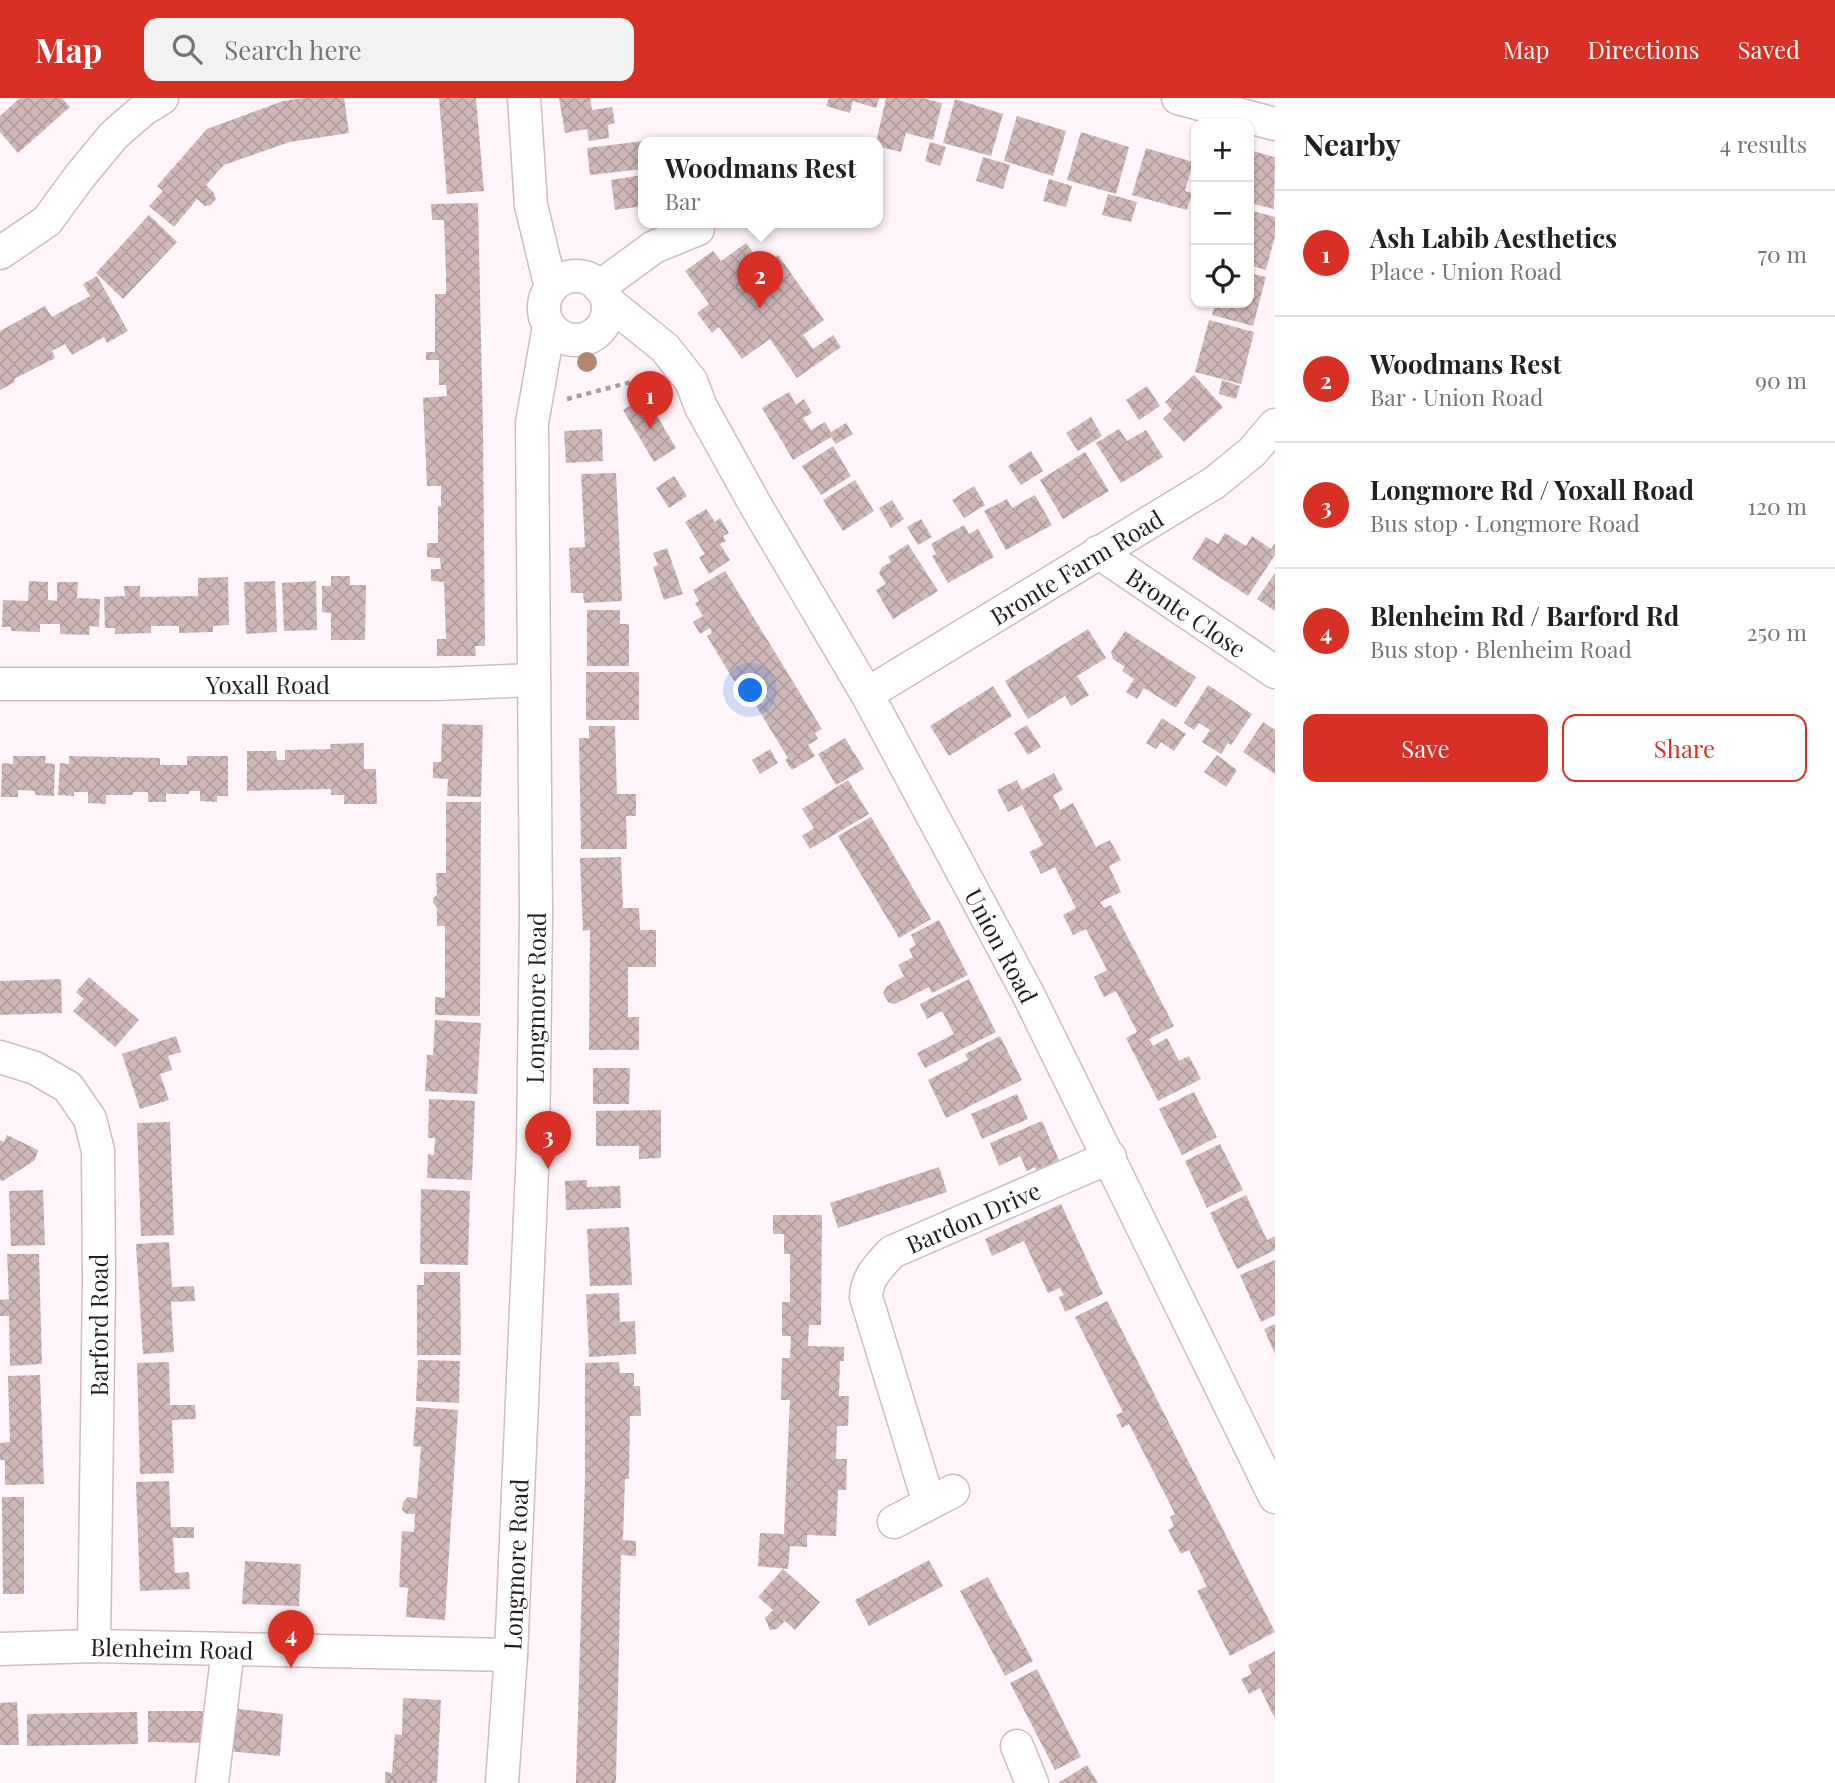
<!DOCTYPE html>
<html lang="en">
<head>
<meta charset="utf-8">
<style>
	:root { --surface:#fff; --page:#f2f2f2; --text:#202124; --muted:#757577; --line:#e0e0e0; --accent:#d93025 }
	body { margin:0; font-family:"Playfair Display",serif; background:var(--page); color:var(--text) }
	.controls { position:absolute; right:21px; top:21px; display:grid; overflow:hidden; border-radius:14px; box-shadow:0 2px 5px #0004 }
	.controls button { width:63px; height:63px; display:grid; place-items:center; padding:0; border:0; border-bottom:2px solid var(--line); background:var(--surface); color:var(--text); font:35px sans-serif }
	.you { position:absolute; left:751px; top:593px; width:24px; height:24px; margin:-18px; border:5px solid #fff; border-radius:50%; background:#1a73e8; box-shadow:0 0 0 10px #1a73e833 }
	.badge { display:grid; place-items:center; width:46px; height:46px; border-radius:50%; background:var(--accent); color:#fff; font-size:23px; font-weight:700 }
	.pin { position:absolute; translate:-50% -58px; filter:drop-shadow(0 2px 4px #0008) }
	.pin::after { content:''; position:absolute; top:37px; width:24px; height:21px; background:inherit; clip-path:polygon(0 0,100% 0,50% 100%) }
	.popup { position:absolute; left:638px; top:39px; width:245px; height:91px; box-sizing:border-box; display:grid; place-content:center; border-radius:14px; background:var(--surface); filter:drop-shadow(0 2px 5px #0005); font-size:23px; white-space:nowrap; color:var(--muted) }
	.popup b { font-size:26px; color:var(--text) }
	.popup::after { content:''; position:absolute; left:50%; top:100%; margin-left:-14px; border:14px solid transparent; border-top-color:var(--surface) }
	.list { margin:0; padding:0; list-style:none }
	h2 { display:flex; justify-content:space-between; align-items:center; height:91px; margin:0; padding:0 28px; font-size:30px }
	h2 small { font-size:23px; font-weight:400; color:var(--muted) }
	.list li { display:grid; grid-template-columns:46px 1fr auto; gap:21px; align-items:center; box-sizing:border-box; height:126px; padding:0 28px; border-top:2px solid var(--line) }
	.list b { display:block; font-size:26px; white-space:nowrap }
	.list p { margin:0; font-size:23px; white-space:nowrap; color:var(--muted) }
	.list em { font-size:23px; font-style:normal; color:var(--muted) }
	.actions { display:flex; gap:14px; padding:21px 28px }
	.actions a { flex:1; padding:16px 0; border:2px solid var(--accent); border-radius:14px; text-align:center; font-size:24px; color:var(--accent) }
	.actions .main { background:var(--accent); color:#fff }
	.icon { flex:none; width:38px; height:38px; fill:none; stroke:currentColor; stroke-width:2; stroke-linecap:round; stroke-linejoin:round }
	.map { position:relative; flex:none; width:1275px; height:1685px; overflow:hidden }
	header { display:flex; align-items:center; gap:42px; box-sizing:border-box; height:98px; padding:0 35px; background:var(--accent); color:#fff }
	header strong { font-size:33px }
	nav { display:flex; gap:38px; margin-inline-start:auto; font-size:24px }
	.search { width:490px; height:63px; background:var(--page); display:flex; align-items:center; gap:18px; box-sizing:border-box; padding:0 24px; border-radius:14px; color:var(--muted); font-size:26px }
	main { display:flex }
	aside { flex:1; background:var(--surface) }
	.map>svg:first-child { display:block }
	.building { fill:url(#building-cross-hatch) }
	.lines { fill:none; stroke-linecap:round; stroke-linejoin:round }
	.minor-casing { stroke:#d0bac6; stroke-width:35 }
	.path { stroke:#a79ea3; stroke-width:4.5; stroke-dasharray:5 5; stroke-linecap:butt }
	.minor { stroke:#fff; stroke-width:32 }
	.tree { fill:#b18770 }
	.labels { text-anchor:middle; dominant-baseline:central; stroke-width:7; stroke-linejoin:round; paint-order:stroke }
	.street-label { font-size:24px; fill:#251d22; stroke:#fff }
</style>
</head>
<body>
<header>
<strong>Map</strong>
<div class="search"><svg class="icon" aria-label="search" viewBox="0 0 24 24"><circle cx="10" cy="10" r="6"/><path d="M15 15l6 6"/></svg>Search here</div>
<nav><a>Map</a><a>Directions</a><a>Saved</a></nav>
</header>
<main>
<div class="map">
<svg width="1275" height="1685" viewBox="0 0 1275 1685">
	<defs>
		<pattern id="building-cross-hatch" width="8" height="8" patternUnits="userSpaceOnUse" patternTransform="scale(1.75)"><rect width="8" height="8" fill="#d0b7b8"/><path d="M0 0l8 8M0 8l8-8" fill="none" stroke="#b29d9e"/></pattern>
	</defs>
	<rect width="100%" height="100%" fill="#fff5fa"/>
	<g class="building">
		<polygon points="20,0 62,0 70,9 18,55 0,34 0,18"/>
		<polygon points="304,0 344,0 349,35 290,44 224,67 206,87 214,95 216,101 211,107 205,108 197,101 174,129 149,108 163,93 157,88 207,31 283,3"/>
		<polygon points="439,0 476,0 484,93 447,96"/>
		<polygon points="559,0 590,0 592,12 612,9 615,25 608,27 609,40 589,43 587,31 565,35"/>
		<polygon points="829,0 879,0 876,10 853,3 850,15 826,8"/>
		<polygon points="886,0 922,0 942,5 933,42 906,35 901,54 877,48 876,45"/>
		<polygon points="955,1 1003,16 991,58 943,45"/>
		<polygon points="1017,18 1066,33 1053,78 1004,63"/>
		<polygon points="1081,34 1129,49 1116,96 1067,82"/>
		<polygon points="643,43 643,71 590,77 587,50"/>
		<polygon points="930,44 946,49 940,68 925,63"/>
		<polygon points="1146,50 1193,64 1185,93 1192,95 1187,112 1132,97"/>
		<polygon points="1249,52 1275,59 1274,111 1249,105"/>
		<polygon points="983,59 1010,67 1003,91 976,83"/>
		<polygon points="643,77 643,108 615,112 611,82"/>
		<polygon points="1049,81 1072,88 1066,109 1043,103"/>
		<polygon points="1108,96 1137,104 1131,124 1102,117"/>
		<polygon points="478,105 483,332 485,548 475,548 476,558 437,558 437,541 446,541 444,484 431,483 431,471 441,471 440,460 427,459 427,445 438,445 438,408 441,408 441,388 427,388 423,300 447,298 446,287 439,287 439,262 426,262 426,254 435,254 435,196 446,196 446,176 444,122 432,122 431,106"/>
		<polygon points="1249,112 1275,119 1275,138 1266,172 1249,167"/>
		<polygon points="149,117 177,144 123,201 96,175"/>
		<polygon points="746,145 763,168 778,157 824,222 803,237 813,251 833,237 841,249 797,280 770,241 742,261 719,229 712,235 697,215 709,206 685,173 713,153 721,163"/>
		<polygon points="1249,175 1266,179 1253,228 1212,217 1216,205 1249,205"/>
		<polygon points="97,178 128,233 107,245 104,239 72,257 65,246 52,253 55,260 14,281 15,284 0,292 0,233 45,208 52,219 90,198 83,186"/>
		<polygon points="1209,222 1254,234 1241,286 1195,274"/>
		<polygon points="1194,277 1223,309 1184,344 1163,321 1172,312 1165,304"/>
		<polygon points="1222,282 1240,288 1236,301 1219,296"/>
		<polygon points="1147,288 1160,308 1139,322 1126,302"/>
		<polygon points="789,294 796,307 804,301 812,315 803,320 811,332 825,324 831,334 846,325 853,336 836,346 831,339 793,362 762,310"/>
		<polygon points="645,298 676,350 654,364 623,312"/>
		<polygon points="1091,319 1102,338 1078,353 1066,335"/>
		<polygon points="602,331 603,363 566,365 564,333"/>
		<polygon points="1119,331 1127,343 1146,332 1163,359 1121,385 1096,345"/>
		<polygon points="833,348 851,378 821,397 802,368"/>
		<polygon points="1031,353 1043,373 1021,387 1008,368"/>
		<polygon points="1085,354 1109,393 1063,421 1040,382"/>
		<polygon points="616,375 622,503 584,505 583,495 571,495 569,450 585,449 581,376"/>
		<polygon points="674,378 687,398 669,410 656,390"/>
		<polygon points="855,382 874,413 843,433 823,402"/>
		<polygon points="974,388 985,407 964,420 952,402"/>
		<polygon points="1035,397 1052,427 1006,452 984,413 1007,401 1012,410"/>
		<polygon points="892,402 904,421 891,430 879,410"/>
		<polygon points="706,411 715,424 720,420 729,435 723,438 726,443 720,446 730,462 709,476 699,459 705,456 685,424"/>
		<polygon points="921,421 932,439 918,447 907,429"/>
		<polygon points="964,427 969,436 978,431 994,459 948,485 932,458 936,456 931,446"/>
		<polygon points="1225,435 1246,448 1252,438 1271,451 1275,445 1275,457 1248,498 1192,461 1206,439 1218,446"/>
		<polygon points="908,446 938,493 893,521 876,492 886,486 879,475 882,469 891,464 888,459"/>
		<polygon points="667,450 683,496 664,502 653,469 658,467 653,455"/>
		<polygon points="725,473 822,631 815,635 818,641 808,647 815,658 792,672 785,662 788,660 755,606 759,603 754,596 745,601 707,538 712,535 710,530 700,536 693,524 703,518 695,505 699,503 693,492"/>
		<polygon points="1275,475 1275,513 1257,501"/>
		<polygon points="331,478 350,478 350,487 366,487 365,542 331,542 331,515 322,514 322,488 331,488"/>
		<polygon points="228,479 229,527 213,528 213,534 179,535 179,528 151,528 151,535 115,536 115,530 105,530 104,499 125,498 124,488 140,488 140,499 198,498 198,480"/>
		<polygon points="29,483 48,484 48,502 57,503 57,484 78,484 77,500 100,501 99,529 90,528 89,537 60,536 60,526 40,526 40,534 11,533 11,529 2,529 3,502 28,503"/>
		<polygon points="275,483 277,534 246,536 244,484"/>
		<polygon points="316,483 317,532 284,533 282,485"/>
		<polygon points="587,512 620,512 620,526 629,526 629,568 587,568"/>
		<polygon points="1088,531 1106,560 1077,578 1089,597 1071,608 1065,598 1028,621 1005,583"/>
		<polygon points="1125,533 1196,579 1176,610 1144,590 1137,601 1126,594 1134,581 1122,573 1125,569 1113,561 1111,554"/>
		<rect x="586" y="574" width="53" height="48"/>
		<polygon points="1208,587 1252,616 1231,647 1228,645 1221,656 1202,644 1210,632 1199,625 1194,632 1184,625"/>
		<polygon points="993,588 1012,618 949,658 930,628"/>
		<polygon points="1162,620 1186,636 1174,653 1161,644 1156,651 1146,645"/>
		<polygon points="1263,624 1275,632 1275,676 1243,654"/>
		<polygon points="442,626 483,627 481,699 447,698 448,681 433,680 433,664 441,664"/>
		<polygon points="1027,627 1041,649 1028,657 1014,635"/>
		<polygon points="589,628 615,628 617,696 636,696 636,718 626,718 627,751 581,751 579,640 589,640"/>
		<polygon points="845,640 864,671 836,687 818,656"/>
		<polygon points="364,645 364,671 376,671 377,706 344,706 344,697 331,697 331,691 247,693 247,653 276,653 277,662 285,662 285,652 331,651 330,646"/>
		<polygon points="770,651 778,665 760,676 752,662"/>
		<polygon points="1217,657 1237,672 1226,689 1204,674"/>
		<polygon points="13,658 46,658 45,665 55,666 54,698 35,697 35,693 18,692 18,699 1,699 2,665 13,666"/>
		<polygon points="69,658 160,660 160,667 187,667 187,658 228,658 228,698 217,698 217,704 200,703 200,693 189,693 189,696 166,696 166,704 148,704 148,694 133,694 133,697 106,697 106,706 88,705 88,694 74,694 74,698 58,697 60,665 69,666"/>
		<polygon points="1054,675 1063,692 1053,697 1060,712 1073,705 1096,749 1110,742 1121,762 1109,768 1121,794 1100,804 1104,810 1111,807 1174,928 1149,941 1153,948 1167,940 1179,963 1189,958 1201,981 1158,1003 1126,940 1137,934 1127,914 1116,893 1104,899 1094,879 1107,872 1086,831 1073,837 1063,817 1076,810 1055,769 1041,776 1036,766 1029,754 1043,747 1022,707 1008,714 997,692 1017,682 1022,692"/>
		<polygon points="848,682 869,716 810,751 802,738 814,730 802,711"/>
		<polygon points="446,704 481,704 480,918 435,917 435,899 445,900 445,828 437,828 437,810 433,805 433,800 437,797 436,775 446,775"/>
		<polygon points="871,719 931,821 899,840 838,738"/>
		<polygon points="621,759 623,810 639,810 640,832 656,832 656,869 628,869 628,919 639,919 639,952 589,952 590,832 583,833 580,760"/>
		<polygon points="939,822 968,877 932,895 929,889 895,906 888,904 883,895 886,889 904,878 898,867 913,859 909,851 916,847 911,837"/>
		<polygon points="89,879 139,922 115,949 73,913 84,901 76,894"/>
		<polygon points="61,881 62,915 0,917 0,883"/>
		<polygon points="969,881 996,934 925,970 917,955 954,936 942,913 927,921 920,906"/>
		<polygon points="435,922 481,925 477,996 425,993 427,957 433,957"/>
		<polygon points="176,938 181,954 168,958 172,972 160,976 169,1002 140,1011 122,956"/>
		<polygon points="1000,938 1022,982 946,1020 928,982 968,962 965,956"/>
		<polygon points="593,970 630,970 629,1006 593,1006"/>
		<polygon points="1194,994 1217,1039 1182,1057 1159,1011"/>
		<polygon points="1017,996 1028,1021 982,1041 971,1016"/>
		<polygon points="429,1001 475,1003 472,1082 427,1080 428,1056 434,1057 435,1040 428,1040"/>
		<polygon points="661,1012 661,1060 639,1061 639,1048 596,1048 596,1013"/>
		<polygon points="1042,1023 1059,1062 1036,1072 1035,1069 1027,1073 1020,1058 999,1068 990,1045"/>
		<polygon points="170,1024 174,1137 141,1138 137,1025"/>
		<polygon points="7,1037 38,1052 35,1062 3,1083 0,1082 0,1042 4,1044"/>
		<polygon points="1220,1046 1243,1092 1207,1110 1185,1063"/>
		<polygon points="939,1069 947,1094 838,1130 830,1105"/>
		<polygon points="587,1082 587,1089 620,1088 621,1110 566,1112 565,1083"/>
		<polygon points="421,1091 470,1093 468,1167 420,1166"/>
		<polygon points="43,1092 45,1147 11,1148 9,1093"/>
		<polygon points="1246,1097 1267,1142 1275,1138 1275,1152 1237,1171 1210,1115"/>
		<polygon points="1061,1106 1103,1196 1065,1214 1059,1199 1064,1197 1060,1190 1048,1195 1024,1143 992,1158 985,1141"/>
		<polygon points="773,1117 822,1117 821,1227 809,1227 808,1248 844,1249 844,1263 840,1263 839,1298 849,1298 848,1328 837,1328 836,1361 847,1361 846,1392 838,1392 836,1438 807,1437 807,1449 790,1448 788,1471 758,1468 760,1435 784,1436 788,1344 790,1302 781,1302 782,1260 790,1260 791,1238 782,1238 782,1204 790,1204 790,1156 784,1156 784,1136 773,1136"/>
		<polygon points="629,1129 632,1187 590,1188 587,1131"/>
		<polygon points="169,1144 172,1189 194,1188 195,1203 171,1204 174,1254 143,1256 136,1146"/>
		<polygon points="7,1156 39,1156 42,1266 10,1268 9,1218 0,1218 0,1202 9,1201"/>
		<polygon points="1275,1162 1275,1217 1261,1224 1240,1177"/>
		<polygon points="424,1174 460,1174 461,1257 417,1257 417,1187 424,1187"/>
		<polygon points="619,1195 620,1224 635,1223 636,1256 589,1259 586,1196"/>
		<polygon points="1107,1203 1275,1534 1230,1558 1197,1493 1207,1488 1205,1485 1189,1452 1181,1456 1168,1432 1174,1428 1170,1419 1175,1416 1129,1326 1122,1330 1116,1317 1123,1314 1075,1219"/>
		<polygon points="1275,1226 1275,1256 1264,1231"/>
		<polygon points="418,1262 460,1263 459,1305 416,1303"/>
		<polygon points="169,1264 170,1307 195,1307 196,1321 172,1322 174,1375 140,1376 137,1265"/>
		<polygon points="619,1264 620,1275 634,1275 634,1288 640,1288 641,1318 630,1318 629,1381 625,1381 623,1442 636,1443 636,1458 621,1457 616,1685 576,1685 585,1381 585,1265"/>
		<polygon points="40,1277 44,1386 5,1387 5,1362 0,1362 0,1345 10,1344 8,1278"/>
		<polygon points="416,1309 458,1312 445,1522 406,1519 408,1490 399,1489 402,1433 414,1434 415,1416 407,1416 402,1412 403,1404 408,1399 417,1400 421,1349 413,1348"/>
		<polygon points="169,1383 171,1429 194,1429 194,1440 173,1440 175,1475 189,1474 190,1491 140,1493 136,1384"/>
		<polygon points="2,1399 24,1399 24,1496 3,1496"/>
		<polygon points="929,1462 943,1488 869,1528 855,1502"/>
		<polygon points="245,1463 301,1466 299,1508 242,1506"/>
		<polygon points="783,1471 820,1504 795,1532 785,1523 777,1531 770,1532 765,1520 773,1512 758,1499"/>
		<polygon points="988,1479 1033,1563 1005,1578 960,1493"/>
		<polygon points="1275,1553 1275,1621 1260,1590 1249,1596 1241,1581 1252,1576 1248,1567"/>
		<polygon points="1037,1571 1081,1659 1055,1672 1010,1585"/>
		<polygon points="403,1600 441,1602 437,1685 385,1685 385,1674 392,1675 395,1636 402,1637"/>
		<polygon points="17,1604 19,1647 0,1647 0,1605"/>
		<polygon points="231,1610 283,1616 280,1658 227,1653"/>
		<polygon points="148,1613 205,1613 204,1645 148,1644"/>
		<polygon points="137,1614 138,1646 27,1648 27,1616"/>
		<polygon points="1087,1667 1098,1685 1058,1685"/>
	</g>
	<g class="lines">
		<g class="minor-casing">
			<g id="minor">
				<polyline points="524,0 531,107 551,190"/>
				<polyline points="1178,0 1275,26"/>
				<polyline points="0,155 47,123 80,78 114,37 144,11 162,0"/>
				<circle cx="576" cy="210" r="32"/>
				<polyline points="599,189 654,149 698,131"/>
				<path id="s1" d="M608,204L665,250L691,283L701,309L756,408L867,596L1028,896L1275,1399"/>
				<path id="s2" d="M1098,454L1275,574"/>
				<path id="s3" d="M0,586H436L534,582"/>
				<path id="s4" d="M867,596L1214,385L1252,354L1275,327"/>
				<polyline points="0,959 35,970 68,989 90,1021 98,1053 99,1182 94,1548"/>
				<path id="s5" d="M929,1405L866,1199C867,1179 879,1168 892,1154L1110,1059"/>
				<polyline points="894,1424 953,1393"/>
				<path id="s6" d="M0,1551L94,1548L511,1557"/>
				<polyline points="1017,1648 1032,1685"/>
				<polyline points="212,1685 228,1551"/>
				<path id="s7" d="M502,1685L511,1557L533,1050L536,816L532,325L549,228"/>
			</g>
		</g>
		<polyline class="path" points="567,301 650,279"/>
		<use href="#minor" class="minor"/>
	</g>
	<circle class="tree" cx="587" cy="264" r="10"/>
	<g class="labels">
		<g class="street-label">
			<text stroke="none"><textPath href="#s4" startOffset="245">Bronte Farm Road</textPath></text>
			<text stroke="none"><textPath href="#s2" startOffset="107">Bronte Close</textPath></text>
			<text stroke="none"><textPath href="#s3" startOffset="268">Yoxall Road</textPath></text>
			<text stroke="none"><textPath href="#s1" startOffset="760">Union Road</textPath></text>
			<text stroke="none"><textPath href="#s7" startOffset="786">Longmore Road</textPath></text>
			<text stroke="none"><textPath href="#s5" startOffset="357">Bardon Drive</textPath></text>
			<text transform="translate(98 1227) rotate(-90)">Barford Road</text>
			<text stroke="none"><textPath href="#s7" startOffset="219">Longmore Road</textPath></text>
			<text stroke="none"><textPath href="#s6" startOffset="172">Blenheim Road</textPath></text>
		</g>
	</g>
</svg>
<div class="controls">
<button>+</button>
<button>−</button>
<button><svg class="icon" aria-label="locate" viewBox="0 0 24 24"><circle cx="12" cy="12" r="6"/><path d="M12 2v4M12 18v4M2 12h4M18 12h4"/></svg></button>
</div>
<div class="you"></div>
<div class="pin badge" style="left:650px;top:331px">1</div>
<div class="pin badge" style="left:760px;top:211px">2</div>
<div class="popup"><b>Woodmans Rest</b>Bar</div>
<div class="pin badge" style="left:548px;top:1071px">3</div>
<div class="pin badge" style="left:291px;top:1570px">4</div>
</div>
<aside>
<h2>Nearby<small>4 results</small></h2>
<ul class="list">
<li><span class="badge">1</span><div><b>Ash Labib Aesthetics</b><p>Place · Union Road</p></div><em>70 m</em></li>
<li><span class="badge">2</span><div><b>Woodmans Rest</b><p>Bar · Union Road</p></div><em>90 m</em></li>
<li><span class="badge">3</span><div><b>Longmore Rd / Yoxall Road</b><p>Bus stop · Longmore Road</p></div><em>120 m</em></li>
<li><span class="badge">4</span><div><b>Blenheim Rd / Barford Rd</b><p>Bus stop · Blenheim Road</p></div><em>250 m</em></li>
</ul>
<div class="actions"><a class="main">Save</a><a>Share</a></div>
</aside>
</main>
</body>
</html>
